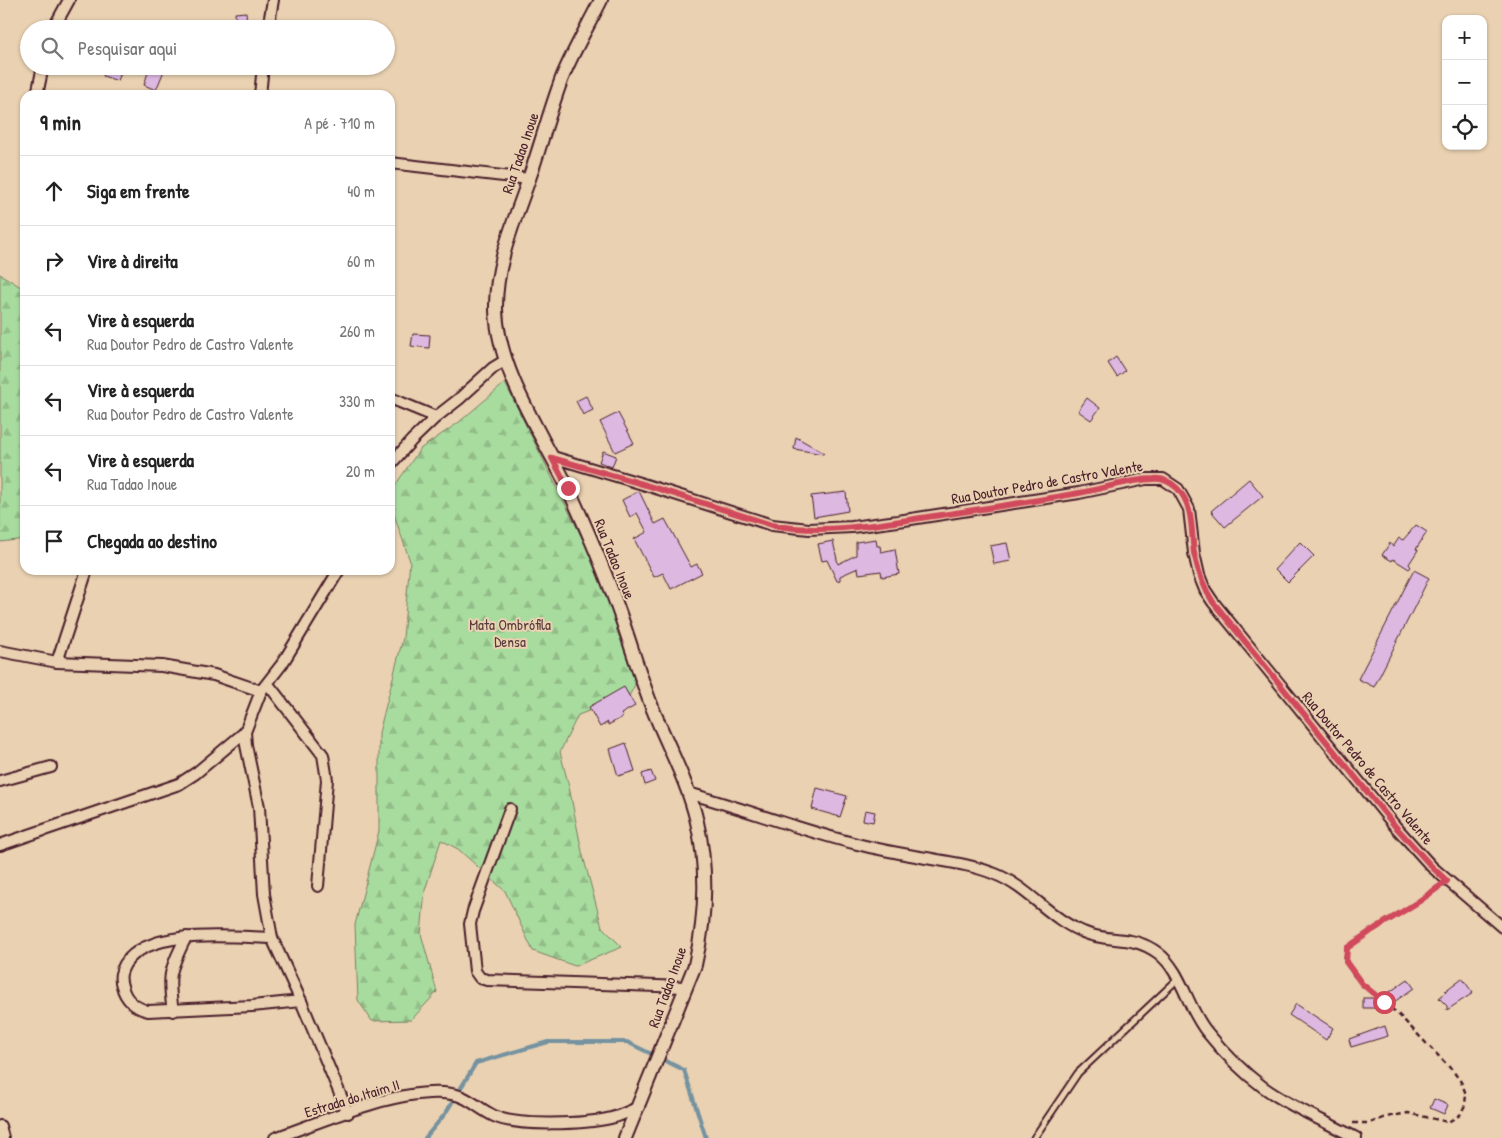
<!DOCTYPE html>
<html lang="pt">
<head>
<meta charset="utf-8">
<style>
	:root { --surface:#fff; --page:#f2f2f2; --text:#222; --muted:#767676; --line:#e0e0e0 }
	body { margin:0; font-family:"Patrick Hand",sans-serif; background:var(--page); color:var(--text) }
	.controls { position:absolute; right:15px; top:15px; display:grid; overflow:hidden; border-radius:10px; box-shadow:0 1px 4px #0004 }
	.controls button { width:45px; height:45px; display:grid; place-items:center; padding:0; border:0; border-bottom:1px solid var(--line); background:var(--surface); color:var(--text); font:25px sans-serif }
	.stop { position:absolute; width:15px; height:15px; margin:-11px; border:4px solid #d1495b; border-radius:50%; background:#fff }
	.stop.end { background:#d1495b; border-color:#fff; box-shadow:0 1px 5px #0008 }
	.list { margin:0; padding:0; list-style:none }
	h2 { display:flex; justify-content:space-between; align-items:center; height:65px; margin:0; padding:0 20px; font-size:21px }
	h2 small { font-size:16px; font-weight:400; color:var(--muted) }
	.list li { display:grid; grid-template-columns:32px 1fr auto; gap:15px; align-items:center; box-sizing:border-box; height:70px; padding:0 20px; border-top:1px solid var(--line) }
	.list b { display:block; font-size:19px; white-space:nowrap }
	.list p { margin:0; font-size:16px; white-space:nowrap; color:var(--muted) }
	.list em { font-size:16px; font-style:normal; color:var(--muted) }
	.icon { flex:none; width:28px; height:28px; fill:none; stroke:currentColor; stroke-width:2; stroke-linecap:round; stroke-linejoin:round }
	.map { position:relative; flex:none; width:1502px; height:1138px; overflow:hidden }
	.search { position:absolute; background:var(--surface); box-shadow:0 1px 4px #0004; left:20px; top:20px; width:375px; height:55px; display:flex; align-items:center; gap:12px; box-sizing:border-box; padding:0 18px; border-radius:28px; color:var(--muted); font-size:19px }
	.panel { position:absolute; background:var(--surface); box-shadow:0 1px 4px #0004; left:20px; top:90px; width:375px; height:485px; border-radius:15px }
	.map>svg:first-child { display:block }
	.forest { fill:url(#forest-firs); stroke:#797e64 }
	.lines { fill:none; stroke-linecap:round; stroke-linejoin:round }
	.stream { stroke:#7492a0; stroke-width:4 }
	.building { fill:#ddb8e1; stroke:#4a1f2b }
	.service-casing { stroke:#4a1f2b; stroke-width:9 }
	.minor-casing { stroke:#4a1f2b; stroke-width:14 }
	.tertiary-casing { stroke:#4a1f2b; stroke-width:16 }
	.path { stroke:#4a1f2b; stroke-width:2.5; stroke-dasharray:5 4; stroke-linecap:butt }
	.service { stroke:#e9d1b1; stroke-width:5 }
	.minor { stroke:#e9d1b1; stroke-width:10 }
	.tertiary { stroke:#e9d1b1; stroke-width:12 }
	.route { stroke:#d1495b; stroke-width:6 }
	.labels { text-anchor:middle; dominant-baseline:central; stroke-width:4; stroke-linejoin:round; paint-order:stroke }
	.street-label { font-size:15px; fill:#4a1f2b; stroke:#e9d1b1 }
	.park-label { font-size:15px; fill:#583b3c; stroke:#e9d1b1 }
</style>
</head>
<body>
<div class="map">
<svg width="1502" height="1138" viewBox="0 0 1502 1138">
	<defs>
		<pattern id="forest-firs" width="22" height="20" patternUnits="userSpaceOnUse" patternTransform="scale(1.25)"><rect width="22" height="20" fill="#a8dc9e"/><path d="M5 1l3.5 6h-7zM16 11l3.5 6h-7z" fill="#92bc88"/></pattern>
	</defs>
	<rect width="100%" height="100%" fill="#e9d1b1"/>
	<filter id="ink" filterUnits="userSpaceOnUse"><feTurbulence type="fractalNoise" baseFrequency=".02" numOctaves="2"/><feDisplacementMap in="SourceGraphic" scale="10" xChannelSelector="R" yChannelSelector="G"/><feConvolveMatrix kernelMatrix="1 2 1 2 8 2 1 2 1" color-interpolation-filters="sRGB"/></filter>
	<g filter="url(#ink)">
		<g class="forest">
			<polygon points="0,274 24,289 25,539 0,542"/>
			<polygon points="505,383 615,604 617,632 639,677 629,696 578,715 560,752 569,787 582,852 602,927 622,947 575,966 533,951 505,891 458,849 441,840 425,890 421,934 437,992 411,1020 372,1021 358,1000 355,925 379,831 379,733 403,638 410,561 390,503 390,493 420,449 458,423"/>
		</g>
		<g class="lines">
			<polyline class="stream" points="425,1138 445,1114 476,1063 548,1042 627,1042 684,1070 706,1138"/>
		</g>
		<g class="building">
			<polygon points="246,12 247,24 236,25 235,13"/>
			<polygon points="107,66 113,66 122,69 118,81 103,76"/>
			<polygon points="150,66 166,66 156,90 144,85"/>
			<polygon points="413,334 430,335 429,348 411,346"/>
			<polygon points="1116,357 1125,371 1117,377 1108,363"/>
			<polygon points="586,396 593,410 583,415 576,401"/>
			<polygon points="1087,398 1100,408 1091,420 1078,411"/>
			<polygon points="618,413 634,443 615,452 600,422"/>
			<polygon points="796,437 824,453 823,454 794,449"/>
			<polygon points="603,451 616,456 612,467 599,462"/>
			<polygon points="1249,479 1263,496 1225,527 1211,511"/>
			<polygon points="639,491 655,524 665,519 691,567 697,564 702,573 671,589 663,573 654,577 634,539 647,532 637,513 630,517 622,500"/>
			<polygon points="846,492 848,511 814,517 811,496"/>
			<polygon points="1416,525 1427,532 1416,549 1418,550 1409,564 1411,567 1409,569 1393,559 1392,561 1382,555 1390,543 1393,547 1399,538 1403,540"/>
			<polygon points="876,539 877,546 880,546 881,552 895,549 899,574 882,577 881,571 859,574 858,568 840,576 840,580 837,581 827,560 822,561 818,544 833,541 838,564 856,555 856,542"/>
			<polygon points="1300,542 1314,556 1288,582 1275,569"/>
			<polygon points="1007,543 1011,561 994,564 990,546"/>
			<polygon points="1414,570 1429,578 1374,687 1358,679"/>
			<polygon points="624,687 635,706 621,714 623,717 608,725 608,722 600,727 589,707"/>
			<polygon points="626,743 635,771 618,776 610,749"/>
			<polygon points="651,771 655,781 645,785 642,774"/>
			<polygon points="817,788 847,796 840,817 812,809"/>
			<polygon points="865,810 875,812 873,822 863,820"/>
			<polygon points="1462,978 1473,993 1447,1010 1447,1006 1439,998 1446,992 1445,991"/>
			<polygon points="1408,979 1414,988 1394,1002 1387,994"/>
			<rect x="1363" y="998" width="13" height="10"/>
			<polygon points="1296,1004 1333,1028 1326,1040 1289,1015"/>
			<polygon points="1385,1026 1388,1036 1351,1047 1349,1039"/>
			<polygon points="1434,1099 1448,1105 1444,1114 1430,1108"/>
		</g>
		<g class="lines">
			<g class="service-casing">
				<polyline id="service" points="1034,1138 1078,1073 1178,979"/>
			</g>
			<g class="minor-casing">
				<g id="minor">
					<polyline points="53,29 69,0"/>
					<polyline points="268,29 273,0"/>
					<polyline points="37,95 43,66"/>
					<polyline points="260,95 263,66"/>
					<polyline points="390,163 529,179"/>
					<polyline points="390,398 436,417"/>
					<polyline points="553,457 646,485 772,525 809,529 852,527 898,521 1079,493 1146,479 1163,479 1178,489 1189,509 1194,553 1199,575 1205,590 1213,602 1395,826 1432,867 1502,927"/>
					<polyline points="390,465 412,440 436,417 459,399 493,368 506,360"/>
					<polyline points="0,651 57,662 162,666 214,675 261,691 282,664 339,570"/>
					<polyline points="57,662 87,570"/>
					<polyline points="268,684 323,755 327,780 318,886"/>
					<polyline points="261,691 245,732 246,745 259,807 264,894 272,938 301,1001 348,1113"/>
					<polyline points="0,781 51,767"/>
					<path d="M688,793C745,809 800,830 857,844C880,850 903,854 926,858C949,862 973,865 995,874C1028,887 1050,919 1083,932C1110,944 1131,933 1158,953C1182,971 1187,1008 1207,1032C1223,1052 1243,1072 1263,1087C1292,1108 1325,1121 1356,1138"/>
					<polyline points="510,809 473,911 470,924 475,971 480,978 487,980 685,987"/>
					<polyline points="0,845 179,784 196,773 245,732"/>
					<path d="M272,938C233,937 149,927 125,964C121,971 119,977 122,986C125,999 135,1008 148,1011L252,1006L301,1001"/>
					<path d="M173,1011C167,974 170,970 186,937"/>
					<polyline points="0,1126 3,1138"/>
					<path d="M275,1138C323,1121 393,1090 443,1093C467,1094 474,1106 494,1116C516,1127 586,1124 611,1118C620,1116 630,1111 639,1107"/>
				</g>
			</g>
			<g class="tertiary-casing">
				<path id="tertiary" d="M601,0C588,26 573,51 562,78C550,110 541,144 530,176C515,220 495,263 496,310C498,370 541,433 567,486C586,527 605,571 620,614C631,645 640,677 652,707C667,745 688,782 697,822C708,869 706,917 695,965L625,1138"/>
			</g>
			<polyline class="path" points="1353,1123 1370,1123 1386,1117 1408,1113 1448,1122 1460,1115 1465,1105 1466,1094 1461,1082 1453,1071 1399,1015 1363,984 1354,975 1345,959 1347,948 1354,942 1418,902 1440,886"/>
			<use href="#service" class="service"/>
			<use href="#minor" class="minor"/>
			<use href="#tertiary" class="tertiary"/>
		</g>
	</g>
	<g class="lines" filter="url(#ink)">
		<path class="route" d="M568,488L552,458L646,485L772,525C825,535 880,524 934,516C982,509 1031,502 1079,493C1102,489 1131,479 1154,479C1162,478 1171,482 1177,488C1194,505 1191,532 1194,553C1198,571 1203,587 1213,602L1395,826L1432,867L1447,881L1418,902L1371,931L1347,948L1346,962L1362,984L1384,1002"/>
	</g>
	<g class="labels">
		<g class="street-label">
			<text transform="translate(520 153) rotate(-71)">Rua Tadao Inoue</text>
			<text transform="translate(1047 482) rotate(-10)">Rua Doutor Pedro de Castro Valente</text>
			<text transform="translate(615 559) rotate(68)">Rua Tadao Inoue</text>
			<text transform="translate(1368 768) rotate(50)">Rua Doutor Pedro de Castro Valente</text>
			<text transform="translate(667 987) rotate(-70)">Rua Tadao Inoue</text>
			<text transform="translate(352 1098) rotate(-17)">Estrada do Itaim II</text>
		</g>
		<g class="park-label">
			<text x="510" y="624">Mata Ombrófila<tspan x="510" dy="17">Densa</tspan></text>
		</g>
	</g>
</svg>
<div class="controls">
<button>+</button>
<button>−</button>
<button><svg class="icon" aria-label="locate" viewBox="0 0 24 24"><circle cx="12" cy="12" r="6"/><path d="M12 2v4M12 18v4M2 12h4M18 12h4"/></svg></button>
</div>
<div class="stop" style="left:1384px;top:1002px"></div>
<div class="stop end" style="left:568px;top:488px"></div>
<div class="search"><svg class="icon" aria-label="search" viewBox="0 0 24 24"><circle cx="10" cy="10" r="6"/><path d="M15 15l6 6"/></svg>Pesquisar aqui</div>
<section class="panel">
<h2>9 min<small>A pé · 710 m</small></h2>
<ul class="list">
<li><svg class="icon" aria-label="ahead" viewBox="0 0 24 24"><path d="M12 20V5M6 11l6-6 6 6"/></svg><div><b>Siga em frente</b></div><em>40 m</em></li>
<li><svg class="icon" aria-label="right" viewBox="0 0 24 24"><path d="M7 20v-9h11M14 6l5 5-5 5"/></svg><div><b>Vire à direita</b></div><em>60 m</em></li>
<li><svg class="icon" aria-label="left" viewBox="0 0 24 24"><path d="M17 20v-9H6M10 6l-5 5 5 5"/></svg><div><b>Vire à esquerda</b><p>Rua Doutor Pedro de Castro Valente</p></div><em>260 m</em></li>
<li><svg class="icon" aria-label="left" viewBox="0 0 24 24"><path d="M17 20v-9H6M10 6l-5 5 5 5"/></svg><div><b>Vire à esquerda</b><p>Rua Doutor Pedro de Castro Valente</p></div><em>330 m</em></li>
<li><svg class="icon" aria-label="left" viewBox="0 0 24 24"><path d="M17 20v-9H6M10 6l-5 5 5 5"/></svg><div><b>Vire à esquerda</b><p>Rua Tadao Inoue</p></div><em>20 m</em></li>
<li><svg class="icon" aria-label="arrive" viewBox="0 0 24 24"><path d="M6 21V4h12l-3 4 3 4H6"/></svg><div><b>Chegada ao destino</b></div></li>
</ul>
</section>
</div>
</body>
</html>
